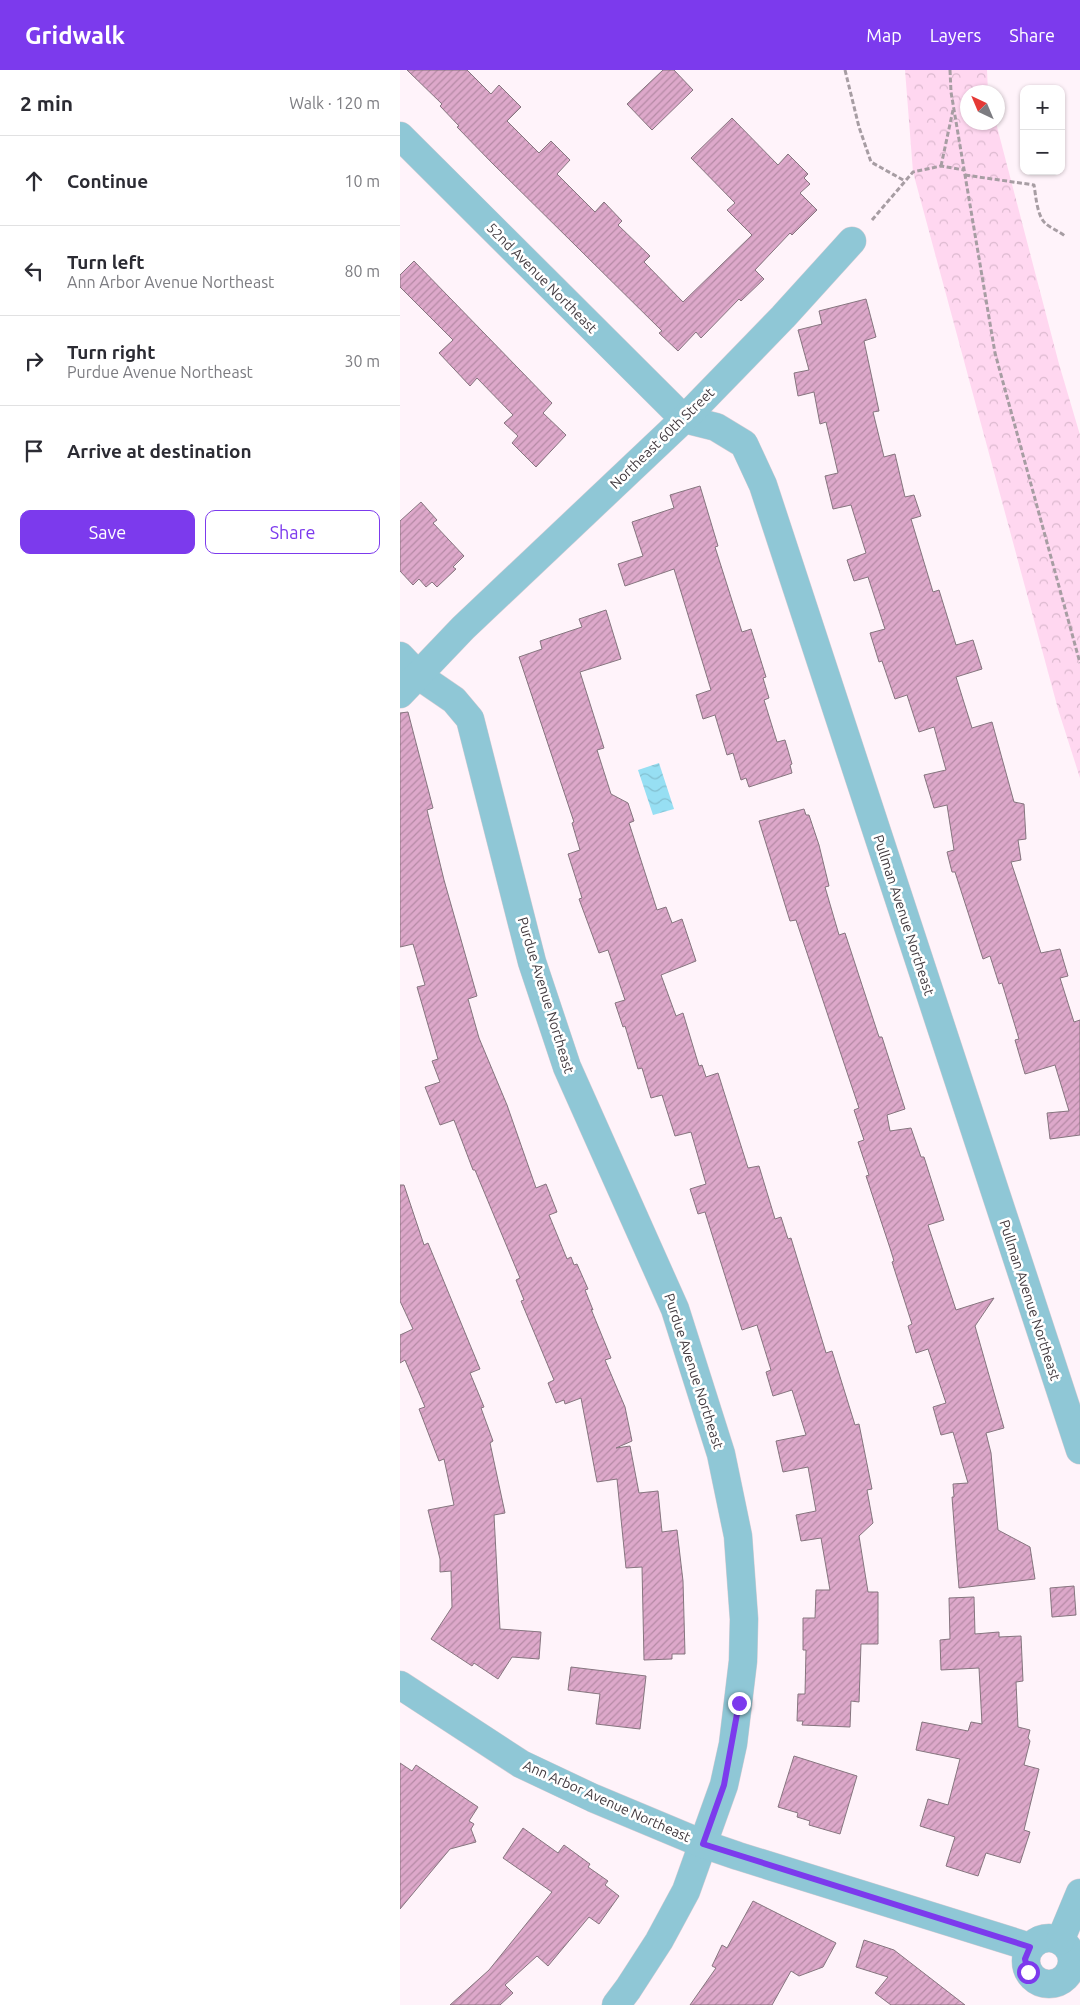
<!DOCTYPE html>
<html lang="en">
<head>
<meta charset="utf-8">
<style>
	:root { --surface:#fff; --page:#f7f7f7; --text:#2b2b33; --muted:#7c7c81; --line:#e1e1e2; --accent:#7c3aed }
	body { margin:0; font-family:Ubuntu,sans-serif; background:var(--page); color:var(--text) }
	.controls { position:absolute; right:15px; top:15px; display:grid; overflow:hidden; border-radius:10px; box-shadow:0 1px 4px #0004 }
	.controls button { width:45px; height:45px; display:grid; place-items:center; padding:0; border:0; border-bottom:1px solid var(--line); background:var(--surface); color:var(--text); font:25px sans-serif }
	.compass { position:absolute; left:560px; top:15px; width:45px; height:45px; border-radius:50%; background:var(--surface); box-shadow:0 1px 4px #0004; rotate:316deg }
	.stop { position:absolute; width:15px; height:15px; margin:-11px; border:4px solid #7c3aed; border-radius:50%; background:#fff }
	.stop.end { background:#7c3aed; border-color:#fff; box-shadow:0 1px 5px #0008 }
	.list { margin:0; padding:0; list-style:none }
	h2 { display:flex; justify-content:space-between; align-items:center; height:65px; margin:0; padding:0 20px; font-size:21px }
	h2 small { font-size:16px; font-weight:400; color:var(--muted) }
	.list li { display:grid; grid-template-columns:32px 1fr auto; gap:15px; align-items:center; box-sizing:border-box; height:90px; padding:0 20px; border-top:1px solid var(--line) }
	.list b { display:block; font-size:19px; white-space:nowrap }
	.list p { margin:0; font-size:16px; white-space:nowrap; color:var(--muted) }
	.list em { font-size:16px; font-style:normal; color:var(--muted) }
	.actions { display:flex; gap:10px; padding:15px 20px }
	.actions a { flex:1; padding:11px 0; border:1px solid var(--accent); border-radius:10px; text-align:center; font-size:18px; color:var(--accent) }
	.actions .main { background:var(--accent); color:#fff }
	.icon { flex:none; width:28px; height:28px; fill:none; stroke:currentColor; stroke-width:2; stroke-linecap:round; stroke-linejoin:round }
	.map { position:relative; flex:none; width:680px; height:1935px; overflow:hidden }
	header { display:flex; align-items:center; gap:30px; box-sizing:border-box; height:70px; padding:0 25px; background:var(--accent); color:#fff }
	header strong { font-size:24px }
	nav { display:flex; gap:28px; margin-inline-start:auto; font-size:18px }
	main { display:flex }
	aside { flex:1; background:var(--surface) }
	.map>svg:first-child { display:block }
	.forest { fill:url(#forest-crowns) }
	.water { fill:url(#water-waves) }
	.building { fill:url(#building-hatch); stroke:#86757f }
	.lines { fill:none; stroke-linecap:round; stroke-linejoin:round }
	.minor-casing { stroke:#d9ced5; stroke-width:29 }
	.path { stroke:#a79da3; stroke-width:3; stroke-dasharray:5 2.5; stroke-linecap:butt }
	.minor { stroke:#8fc7d6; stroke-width:28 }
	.route { stroke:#7c3aed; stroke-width:6 }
	.labels { text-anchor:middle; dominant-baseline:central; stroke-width:5; stroke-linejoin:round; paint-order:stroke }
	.street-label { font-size:14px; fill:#423a3f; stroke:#fff }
</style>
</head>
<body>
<header>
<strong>Gridwalk</strong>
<nav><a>Map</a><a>Layers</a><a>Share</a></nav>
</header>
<main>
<aside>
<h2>2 min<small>Walk · 120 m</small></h2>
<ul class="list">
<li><svg class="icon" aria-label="ahead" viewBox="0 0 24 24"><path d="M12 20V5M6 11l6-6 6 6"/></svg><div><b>Continue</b></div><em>10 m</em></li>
<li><svg class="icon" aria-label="left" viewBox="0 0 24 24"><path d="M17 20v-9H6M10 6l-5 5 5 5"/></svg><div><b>Turn left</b><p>Ann Arbor Avenue Northeast</p></div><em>80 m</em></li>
<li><svg class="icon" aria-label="right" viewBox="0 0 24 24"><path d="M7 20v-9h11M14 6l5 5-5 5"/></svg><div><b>Turn right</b><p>Purdue Avenue Northeast</p></div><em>30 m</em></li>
<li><svg class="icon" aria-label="arrive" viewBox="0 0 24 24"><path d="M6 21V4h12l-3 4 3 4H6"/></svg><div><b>Arrive at destination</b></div></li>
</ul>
<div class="actions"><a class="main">Save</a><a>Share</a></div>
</aside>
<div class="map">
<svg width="680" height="1935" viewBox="0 0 680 1935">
	<defs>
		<pattern id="forest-crowns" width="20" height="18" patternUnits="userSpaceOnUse" patternTransform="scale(1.25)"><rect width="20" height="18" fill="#ffd7f0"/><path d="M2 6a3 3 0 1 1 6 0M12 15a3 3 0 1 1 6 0" fill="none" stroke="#dcb9cf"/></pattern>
		<pattern id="water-waves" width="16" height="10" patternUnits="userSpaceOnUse" patternTransform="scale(1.25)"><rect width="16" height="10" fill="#97dff3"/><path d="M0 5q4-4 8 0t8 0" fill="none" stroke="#83c0d1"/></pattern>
		<pattern id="building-hatch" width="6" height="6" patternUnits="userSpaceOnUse" patternTransform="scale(1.25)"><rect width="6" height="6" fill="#dda8ca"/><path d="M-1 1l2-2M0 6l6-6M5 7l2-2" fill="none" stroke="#b58aa5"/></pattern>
	</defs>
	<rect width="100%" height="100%" fill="#fff3fa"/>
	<polygon class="forest" points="505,0 587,0 588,22 568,22 568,52 596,53 659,294 680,365 680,708 658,639 513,102"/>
	<polygon class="water" points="259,693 274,739 253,745 238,700"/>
	<g class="building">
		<polygon points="7,0 67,0 91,24 99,15 121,37 107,51 139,83 151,71 170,90 157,104 195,142 204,132 222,151 218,155 250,186 244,192 283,232 352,165 327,140 335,133 291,88 332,48 378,95 388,84 408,104 404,108 410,114 400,123 417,140 392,165 390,163 355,200 364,209 341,231 339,229 301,268 296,262 278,281 259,263 262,261 93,94 57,57 59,56 40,36 42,34"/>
		<polygon points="263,0 274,0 293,20 252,60 227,34"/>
		<polygon points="14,191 152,333 143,343 166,365 136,397 112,373 118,366 104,353 113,345 77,308 70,316 39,283 53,270 0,217 0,205"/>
		<polygon points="466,229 476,267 464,271 479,341 473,342 484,387 495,384 505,427 514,425 521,446 511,449 533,522 539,520 556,575 573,570 582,599 556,607 572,658 592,652 614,732 624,734 626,769 618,770 621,790 611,792 641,883 660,879 668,906 660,908 674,952 680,950 680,1065 650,1069 647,1043 669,1041 655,995 625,1004 615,970 619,969 602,913 599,914 590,886 583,889 555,802 552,802 547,782 554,780 547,735 534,738 524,705 546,700 534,657 519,662 507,625 495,629 482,591 479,592 470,563 485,559 468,507 454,511 447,490 466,483 451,435 433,439 425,406 438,403 426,352 420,354 414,322 398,326 394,303 409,300 398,260 422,254 419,241"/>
		<polygon points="300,416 318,476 315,477 342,562 351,559 366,607 363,608 369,628 364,630 377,672 385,670 392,694 390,695 392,703 349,717 346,708 341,710 333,683 327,685 315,645 303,649 296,625 311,620 274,499 225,516 218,494 243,486 232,452 274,438 270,425"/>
		<polygon points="21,432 37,450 33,453 64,486 53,497 56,499 37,517 32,512 26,517 19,509 13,515 0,501 0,451"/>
		<polygon points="206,540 221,589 180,602 204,678 197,680 211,724 228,733 234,751 229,753 257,840 266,837 272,853 282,849 296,891 261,905 276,946 283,943 299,996 302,995 306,1007 318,1003 348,1098 359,1096 375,1149 381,1147 388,1169 391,1168 426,1283 432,1281 455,1355 459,1354 472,1419 467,1420 473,1453 459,1466 468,1522 478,1522 478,1574 461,1574 459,1632 451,1631 450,1657 402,1655 403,1651 397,1651 398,1624 405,1624 406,1580 403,1580 403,1548 415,1548 416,1520 430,1520 421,1468 401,1471 396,1445 416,1441 408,1397 383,1402 376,1371 406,1365 392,1320 373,1326 366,1302 371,1300 357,1255 342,1260 305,1142 298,1144 290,1119 306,1114 291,1062 275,1066 262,1025 251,1028 242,998 238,999 225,956 223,957 215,933 225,930 208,880 199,883 179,829 182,828 168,784 180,780 172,753 174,752 119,587 142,579 140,571 182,557 179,549"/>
		<polygon points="8,642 33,738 27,740 44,810 77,926 68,929 79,968 107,1035 136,1118 146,1114 157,1142 149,1145 167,1189 171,1187 174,1195 177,1194 188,1219 185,1220 193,1240 191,1239 211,1288 205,1290 225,1337 232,1371 216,1378 230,1376 239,1423 258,1421 262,1462 277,1460 283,1511 285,1584 272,1584 272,1589 244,1590 242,1497 226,1498 217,1409 197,1412 181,1328 165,1334 164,1330 156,1333 148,1313 154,1310 121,1231 124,1230 116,1210 120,1208 75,1100 73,1100 54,1050 40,1055 25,1017 40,1012 32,991 38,989 17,917 25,915 13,874 0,877 0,643"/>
		<polygon points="404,739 406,745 409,745 419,775 429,816 425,817 439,865 445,863 479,967 482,967 505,1039 487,1045 490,1061 511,1058 521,1087 524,1087 544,1150 528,1155 556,1240 594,1228 575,1256 604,1358 586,1363 591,1383 598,1460 630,1477 635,1509 559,1518 552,1427 554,1427 553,1414 568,1413 553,1362 541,1365 533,1337 546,1333 528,1279 516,1283 508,1256 512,1254 492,1192 494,1191 490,1178 466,1106 469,1105 458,1072 464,1070 454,1040 459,1038 396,850 390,851 359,751"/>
		<polygon points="0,1115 4,1115 24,1175 28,1173 80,1299 70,1303 84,1337 81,1338 93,1371 90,1373 105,1443 94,1445 100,1559 141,1562 139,1589 112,1587 98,1609 74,1593 72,1596 31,1569 52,1537 51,1501 40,1502 40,1489 28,1440 54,1435 44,1389 39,1391 19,1339 25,1337 5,1290 0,1293 0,1265 13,1259 0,1231"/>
		<polygon points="674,1516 676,1545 652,1547 650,1518"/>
		<polygon points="574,1527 575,1564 599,1562 599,1567 621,1566 623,1611 616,1612 618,1657 630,1660 628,1668 630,1671 624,1695 639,1699 624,1760 630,1762 620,1793 586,1783 578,1806 546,1796 555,1767 520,1756 528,1729 548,1735 560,1689 516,1680 522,1652 568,1661 571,1652 582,1654 579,1598 541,1600 540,1570 550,1569 549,1528"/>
		<polygon points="171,1597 246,1606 240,1659 196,1654 200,1624 168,1620"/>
		<polygon points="394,1686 457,1706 440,1764 409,1755 410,1751 397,1747 398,1743 378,1737"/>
		<polygon points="0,1693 12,1701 16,1695 78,1737 69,1751 74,1754 71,1759 76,1772 50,1779 0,1839"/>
		<polygon points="123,1758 158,1783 164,1775 190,1794 188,1797 208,1811 205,1815 219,1826 199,1854 189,1847 148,1896 137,1886 105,1915 113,1923 100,1935 50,1935 89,1900 152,1822 103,1788"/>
		<polygon points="353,1831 436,1873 423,1897 399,1906 391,1901 372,1935 290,1935 316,1898 312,1896 322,1875 327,1878"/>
		<polygon points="464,1870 494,1880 565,1935 491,1935 475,1923 488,1907 456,1897"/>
	</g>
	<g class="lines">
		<g class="minor-casing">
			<g id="minor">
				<polyline points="0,66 284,349 316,357 344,374 363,415 680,1380"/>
				<polyline points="0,586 19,606 54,630 70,649 132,892 167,997 275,1239 321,1384 338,1466 344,1549 343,1591 333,1674 324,1715 286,1821 259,1871 228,1919 216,1935"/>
				<polyline points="0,624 63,558 284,349 383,247 452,171"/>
				<polyline points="0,1615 121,1694 193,1728 303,1774 338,1786 630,1877"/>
				<circle cx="649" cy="1891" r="23"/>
				<polyline points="660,1871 680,1823"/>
			</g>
		</g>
		<g class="path">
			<polyline points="445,0 459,57 471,92 505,111"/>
			<polyline points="550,0 551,22 595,283 680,593"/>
			<polyline points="541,96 553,40"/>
			<path d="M565,105L634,115C636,127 637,145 645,153C649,157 660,162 665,166"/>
			<polyline points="472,150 513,102 541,96 564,100"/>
		</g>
		<use href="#minor" class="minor"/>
	</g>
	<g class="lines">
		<polyline class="route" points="339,1633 324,1715 303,1774 630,1877 625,1889 628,1902"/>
	</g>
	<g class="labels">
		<g class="street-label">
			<text transform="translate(142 208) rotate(45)">52nd Avenue Northeast</text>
			<text transform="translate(262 368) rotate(-44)">Northeast 60th Street</text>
			<text transform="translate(504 845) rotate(72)">Pullman Avenue Northeast</text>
			<text transform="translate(146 925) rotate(73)">Purdue Avenue Northeast</text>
			<text transform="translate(630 1230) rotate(72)">Pullman Avenue Northeast</text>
			<text transform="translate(294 1301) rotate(72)">Purdue Avenue Northeast</text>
			<text transform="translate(207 1731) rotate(24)">Ann Arbor Avenue Northeast</text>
		</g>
	</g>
</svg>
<div class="controls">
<button>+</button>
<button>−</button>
</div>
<svg class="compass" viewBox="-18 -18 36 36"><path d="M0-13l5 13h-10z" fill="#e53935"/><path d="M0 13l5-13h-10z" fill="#7c7c81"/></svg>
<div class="stop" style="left:628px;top:1902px"></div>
<div class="stop end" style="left:339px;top:1633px"></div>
</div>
</main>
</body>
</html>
